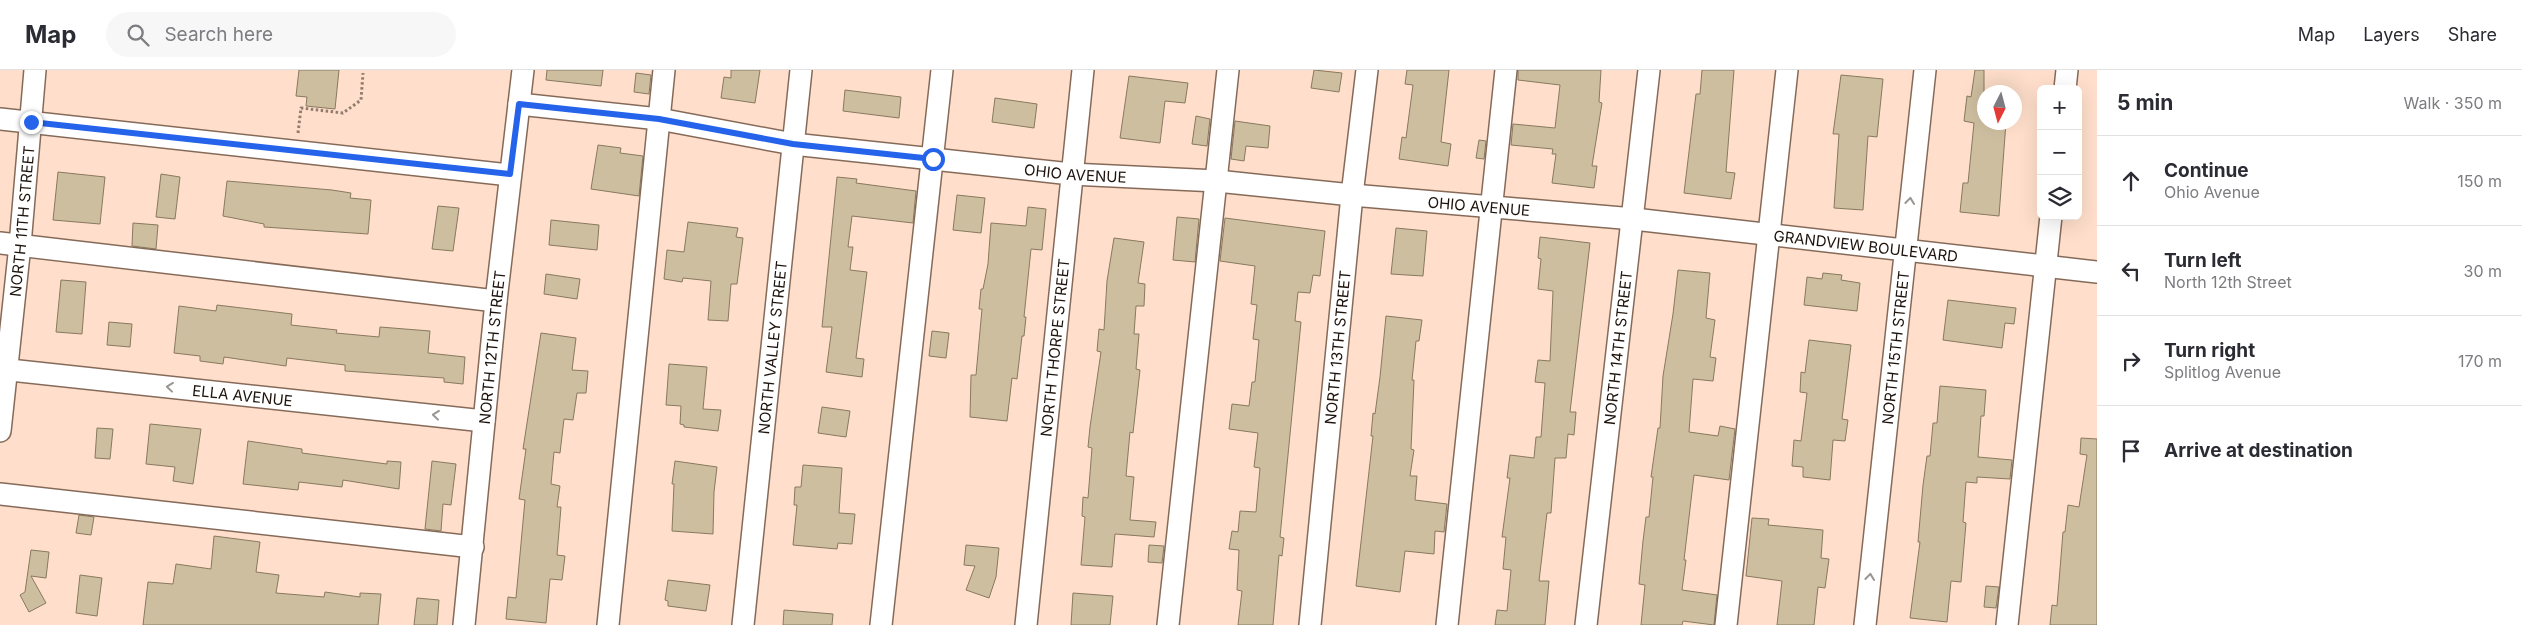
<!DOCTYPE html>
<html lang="en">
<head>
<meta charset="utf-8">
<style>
	:root { --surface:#fff; --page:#f7f7f7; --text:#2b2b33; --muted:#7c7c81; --line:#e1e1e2 }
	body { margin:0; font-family:Inter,sans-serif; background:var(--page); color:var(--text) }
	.controls { position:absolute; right:15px; top:15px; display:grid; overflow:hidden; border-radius:8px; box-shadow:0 5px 20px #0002 }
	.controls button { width:45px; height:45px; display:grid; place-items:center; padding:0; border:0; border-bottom:1px solid var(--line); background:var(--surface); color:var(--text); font:25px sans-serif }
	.compass { position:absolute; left:1977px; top:15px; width:45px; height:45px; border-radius:50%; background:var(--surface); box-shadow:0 5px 20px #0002; rotate:186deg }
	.stop { position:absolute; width:15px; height:15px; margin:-11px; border:4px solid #2563eb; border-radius:50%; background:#fff }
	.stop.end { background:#2563eb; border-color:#fff; box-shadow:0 1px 5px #0008 }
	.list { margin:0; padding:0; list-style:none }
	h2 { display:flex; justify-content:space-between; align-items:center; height:65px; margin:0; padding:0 20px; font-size:21px }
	h2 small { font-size:16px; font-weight:400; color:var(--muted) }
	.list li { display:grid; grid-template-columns:32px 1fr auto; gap:15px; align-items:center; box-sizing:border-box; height:90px; padding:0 20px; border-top:1px solid var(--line) }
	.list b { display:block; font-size:19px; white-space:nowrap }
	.list p { margin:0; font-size:16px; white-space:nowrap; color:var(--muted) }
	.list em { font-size:16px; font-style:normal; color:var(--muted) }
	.icon { flex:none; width:28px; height:28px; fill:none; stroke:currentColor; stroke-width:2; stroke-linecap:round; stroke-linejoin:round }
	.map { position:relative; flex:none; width:2097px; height:555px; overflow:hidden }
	header { display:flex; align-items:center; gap:30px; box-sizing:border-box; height:70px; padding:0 25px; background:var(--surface); border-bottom:1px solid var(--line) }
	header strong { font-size:24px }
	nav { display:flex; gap:28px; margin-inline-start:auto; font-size:18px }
	.search { width:350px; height:45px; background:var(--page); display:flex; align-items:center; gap:12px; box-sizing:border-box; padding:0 18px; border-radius:28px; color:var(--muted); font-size:19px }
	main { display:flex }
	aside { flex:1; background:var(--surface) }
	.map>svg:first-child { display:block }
	.building { fill:#cebea0; stroke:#88795e }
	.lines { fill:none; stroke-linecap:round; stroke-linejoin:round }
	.minor-casing { stroke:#866a59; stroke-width:24 }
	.path { stroke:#917c6e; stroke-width:3; stroke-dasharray:2.5 2.5; stroke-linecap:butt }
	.minor { stroke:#fff; stroke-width:21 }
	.oneway { stroke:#999592 }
	.route { stroke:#2563eb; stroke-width:6 }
	.labels { text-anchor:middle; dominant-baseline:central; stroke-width:4.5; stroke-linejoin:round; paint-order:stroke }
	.street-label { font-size:15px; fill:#1d130c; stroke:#fff }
</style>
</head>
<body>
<header>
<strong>Map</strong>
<div class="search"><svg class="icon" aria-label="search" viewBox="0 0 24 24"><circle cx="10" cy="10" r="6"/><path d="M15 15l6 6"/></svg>Search here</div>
<nav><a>Map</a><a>Layers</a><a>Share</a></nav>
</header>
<main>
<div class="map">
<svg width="2097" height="555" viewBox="0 0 2097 555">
	<rect width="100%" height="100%" fill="#ffdfcb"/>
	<g class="building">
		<polygon points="299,0 339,0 335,39 306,36 307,27 296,26"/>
		<polygon points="547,0 603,0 601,16 546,10"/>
		<polygon points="731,0 760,0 755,33 721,28 724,7 731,8"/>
		<polygon points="1314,0 1342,3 1339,22 1311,18"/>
		<polygon points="1407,0 1449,0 1441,72 1451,74 1448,96 1399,89 1402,67 1406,68 1413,15 1405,14"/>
		<polygon points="1518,0 1601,0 1599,32 1602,33 1592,96 1597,96 1594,118 1552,113 1556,84 1552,84 1553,79 1511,75 1513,54 1555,58 1560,15 1518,10"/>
		<polygon points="1702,0 1734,0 1726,102 1735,103 1731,129 1684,123 1696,24 1700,24"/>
		<polygon points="1975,0 1984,0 1984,52 2006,52 1999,146 1960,142 1963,113 1968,113 1974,53 1964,51 1967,26 1971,27"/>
		<polygon points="636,3 651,5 649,24 634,22"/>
		<polygon points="1841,5 1883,9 1877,67 1868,66 1863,140 1834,138 1839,64 1833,64"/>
		<polygon points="1129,6 1188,13 1185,33 1165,31 1160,73 1120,68"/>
		<polygon points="845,20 901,27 899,48 843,41"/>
		<polygon points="995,28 1037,34 1034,58 992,52"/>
		<polygon points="1196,46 1210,49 1207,76 1192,74"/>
		<polygon points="1235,51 1270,56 1268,78 1246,76 1244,91 1231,89"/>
		<polygon points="1479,70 1486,71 1484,89 1476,88"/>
		<polygon points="598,75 621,78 620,83 643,86 639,126 591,119"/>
		<polygon points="58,102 105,107 100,154 53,150"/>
		<polygon points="161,104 180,107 175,149 156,147"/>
		<polygon points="837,107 857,109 856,113 916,121 913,153 852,146 848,177 853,177 850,200 867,202 856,288 864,289 862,307 826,302 832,257 822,257"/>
		<polygon points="227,111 332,120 351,123 350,128 371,130 368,164 264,157 264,154 223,146"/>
		<polygon points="957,125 985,128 981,163 953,160"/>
		<polygon points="438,136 459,138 453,181 432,179"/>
		<polygon points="1028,137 1046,139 1042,180 1031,179 1024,247 1026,247 1024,266 1022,266 1017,309 1012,308 1007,351 970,347 971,305 976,305 982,239 979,239 981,219 983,219 988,194 991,153 1026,156"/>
		<polygon points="1177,147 1199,149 1195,192 1173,190"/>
		<polygon points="1225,148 1325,161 1320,206 1313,205 1310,223 1298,222 1295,251 1301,252 1280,467 1284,468 1282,486 1279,485 1273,555 1238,555 1242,521 1237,520 1239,480 1229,479 1232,461 1238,462 1240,441 1256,442 1260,398 1254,397 1258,363 1229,359 1232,334 1249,336 1252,312 1255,312 1259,270 1253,269 1257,235 1251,234 1255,196 1220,191"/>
		<polygon points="551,150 599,155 597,180 549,175"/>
		<polygon points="688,152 738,158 736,167 743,168 737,214 731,214 728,251 708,250 711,211 683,208 682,212 664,209 667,180 684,182"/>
		<polygon points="133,153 158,155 156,179 132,176"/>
		<polygon points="1396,158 1427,161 1423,206 1391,204"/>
		<polygon points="1540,167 1590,173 1570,342 1576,342 1574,365 1568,364 1566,388 1555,388 1551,443 1547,443 1539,511 1549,511 1545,555 1495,555 1497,540 1507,541 1511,500 1503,499 1506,467 1502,467 1510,408 1507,408 1510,385 1534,388 1536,367 1541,367 1545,313 1535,312 1538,290 1550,291 1553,221 1538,219 1541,189 1538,188"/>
		<polygon points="1114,168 1144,172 1138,213 1145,214 1144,236 1136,236 1134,264 1139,264 1136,299 1140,300 1133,363 1130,362 1126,406 1134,407 1130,450 1156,452 1154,467 1115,464 1112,497 1081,495 1085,447 1082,446 1083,427 1088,428 1092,378 1088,377 1090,357 1101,282 1097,281 1099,259 1104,260 1107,211"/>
		<polygon points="1678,200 1710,203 1706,248 1715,250 1710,287 1716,288 1713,311 1693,309 1689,362 1718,366 1720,356 1735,359 1729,410 1694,405 1684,490 1686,490 1682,520 1717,525 1714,555 1683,551 1682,555 1641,555 1645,515 1639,514 1643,471 1646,447 1649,447 1653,407 1651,407 1658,358 1660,358 1663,306 1673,244"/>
		<polygon points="1823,203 1842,205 1841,210 1860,213 1857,241 1804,235 1807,207 1822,209"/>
		<polygon points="546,204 580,209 577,229 544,224"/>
		<polygon points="61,210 86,212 82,264 56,262"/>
		<polygon points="1948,230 2016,238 2014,254 2005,253 2002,278 1943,270"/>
		<polygon points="217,235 292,244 291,255 337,260 336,263 379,267 380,257 430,261 428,283 465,287 463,314 444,312 444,308 345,301 345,295 287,288 286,296 224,287 223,294 200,291 200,286 174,283 179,236 216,241"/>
		<polygon points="1386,246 1422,250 1419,271 1416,271 1412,310 1414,310 1411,379 1414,380 1410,406 1417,406 1415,430 1447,434 1444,462 1435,461 1434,484 1405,481 1400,522 1356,516 1373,366 1371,366 1373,343 1375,344 1380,307"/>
		<polygon points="109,252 132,254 130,277 107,275"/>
		<polygon points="932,261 949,263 946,288 929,286"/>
		<polygon points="541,263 576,268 572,300 588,301 586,323 577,323 573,350 564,349 560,383 554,382 551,414 560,416 557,437 561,437 557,485 565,486 562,510 550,509 546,553 506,549 508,527 516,528 525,430 519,429 526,379 523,379"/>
		<polygon points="1809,270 1851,275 1842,349 1848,350 1845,371 1833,370 1830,410 1803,407 1803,397 1792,396 1794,370 1801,371 1807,323 1800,322 1801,302 1805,303"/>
		<polygon points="669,294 707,297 703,339 721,340 718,361 684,357 684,355 680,354 681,336 666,335"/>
		<polygon points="1940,316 1986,320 1984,346 1981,346 1978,387 2012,390 2010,409 1977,407 1977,413 1966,412 1963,452 1966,453 1961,512 1951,511 1947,552 1910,548 1920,472 1918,472 1923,415 1927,386 1930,386 1933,353 1937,353"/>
		<polygon points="822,337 850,341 846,367 818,363"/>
		<polygon points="150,354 201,359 193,414 173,411 175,397 146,394"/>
		<polygon points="97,358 113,359 110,389 95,388"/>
		<polygon points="2081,368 2097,369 2097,555 2050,555 2052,535 2057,536 2063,462 2065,462 2068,435 2079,437 2087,385 2080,384"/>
		<polygon points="248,371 302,379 302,383 387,394 387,391 401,392 399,419 343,410 342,417 299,412 298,420 243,414"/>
		<polygon points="432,391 456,394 451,435 443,434 441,461 425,459"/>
		<polygon points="675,391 717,397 714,422 713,464 672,461 674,414 672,414"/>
		<polygon points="803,395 842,398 839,443 855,444 852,474 838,473 837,479 793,475 797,435 794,435 795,417 801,417"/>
		<polygon points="79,445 94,447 91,465 76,463"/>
		<polygon points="1752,448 1769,449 1768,455 1823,460 1821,488 1829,489 1825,518 1818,517 1814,555 1777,555 1782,511 1746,506"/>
		<polygon points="214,466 260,472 256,502 279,505 276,523 324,527 325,522 360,527 360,523 381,524 378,555 143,555 148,512 173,514 176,494 211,499"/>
		<polygon points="966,475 999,478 996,507 989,528 966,520 975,496 964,495"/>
		<polygon points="1149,475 1164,476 1162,493 1148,492"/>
		<polygon points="31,480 49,482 46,508 31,506 46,533 29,542 20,525 25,522"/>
		<polygon points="80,505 102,508 97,546 76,543"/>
		<polygon points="668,510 710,515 706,541 668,536 668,531 665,530"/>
		<polygon points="1986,516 1999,517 1996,538 1984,537"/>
		<polygon points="1073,523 1113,526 1110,555 1071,555"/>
		<polygon points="417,528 439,530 437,555 414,555"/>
		<polygon points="784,540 833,544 832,555 783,555"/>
	</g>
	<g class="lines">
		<g class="minor-casing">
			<g id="minor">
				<polyline points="2065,19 2067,0"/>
				<path id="s1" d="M519,34L659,49L793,74L933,89L1071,104L1217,111L1352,125L1634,149L2097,202"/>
				<polyline points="0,49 510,105"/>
				<polyline points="0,173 496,231"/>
				<path id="s2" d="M0,299L484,351"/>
				<path id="s3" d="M0,361L20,175L35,0"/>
				<polyline points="0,424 473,477"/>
				<path id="s4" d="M464,555L496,231L523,0"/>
				<polyline points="608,555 664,0"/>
				<path id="s5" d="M743,555L801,0"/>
				<polyline points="881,555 942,0"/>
				<path id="s6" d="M1026,555L1083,0"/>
				<polyline points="1168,555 1228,0"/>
				<path id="s7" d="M1310,555L1352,125L1367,0"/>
				<polyline points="1447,555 1506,0"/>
				<path id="s8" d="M1586,555L1649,0"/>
				<polyline points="1726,555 1787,0"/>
				<path id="s9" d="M1865,555L1925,0"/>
				<polyline points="2007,555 2051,146"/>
			</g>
		</g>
		<polyline class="path" points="298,63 301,38 343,43 361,30 363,3"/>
		<use href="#minor" class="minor"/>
	</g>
	<defs><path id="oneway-chevron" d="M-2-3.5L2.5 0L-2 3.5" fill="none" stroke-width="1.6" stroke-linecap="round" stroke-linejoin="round" transform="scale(1.25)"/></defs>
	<g class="oneway">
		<use href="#oneway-chevron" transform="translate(1910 131) rotate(-84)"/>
		<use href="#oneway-chevron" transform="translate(170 317) rotate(-174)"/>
		<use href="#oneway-chevron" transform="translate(436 345) rotate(-174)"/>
		<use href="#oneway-chevron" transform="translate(1870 507) rotate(-84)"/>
	</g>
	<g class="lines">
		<polyline class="route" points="31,52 510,104 519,34 659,49 793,74 933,89"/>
	</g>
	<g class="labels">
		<g class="street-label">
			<text stroke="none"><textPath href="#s1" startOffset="561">OHIO AVENUE</textPath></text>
			<text stroke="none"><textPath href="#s1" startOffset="966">OHIO AVENUE</textPath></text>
			<text stroke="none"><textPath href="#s3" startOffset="211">NORTH 11TH STREET</textPath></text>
			<text stroke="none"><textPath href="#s1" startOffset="1355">GRANDVIEW BOULEVARD</textPath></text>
			<text stroke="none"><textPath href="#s4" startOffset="279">NORTH 12TH STREET</textPath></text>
			<text stroke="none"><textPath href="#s5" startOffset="279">NORTH VALLEY STREET</textPath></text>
			<text stroke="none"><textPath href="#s6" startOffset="279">NORTH THORPE STREET</textPath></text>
			<text stroke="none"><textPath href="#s7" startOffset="279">NORTH 13TH STREET</textPath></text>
			<text stroke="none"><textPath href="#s9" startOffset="279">NORTH 15TH STREET</textPath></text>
			<text stroke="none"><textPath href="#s8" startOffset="279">NORTH 14TH STREET</textPath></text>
			<text stroke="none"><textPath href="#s2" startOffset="244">ELLA AVENUE</textPath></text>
		</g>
	</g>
</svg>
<div class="controls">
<button>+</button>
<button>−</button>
<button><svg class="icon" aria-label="layers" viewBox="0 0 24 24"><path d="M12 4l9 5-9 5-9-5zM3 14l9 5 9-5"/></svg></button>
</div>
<svg class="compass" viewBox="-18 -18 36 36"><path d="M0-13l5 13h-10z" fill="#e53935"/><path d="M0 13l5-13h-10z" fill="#7c7c81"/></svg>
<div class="stop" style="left:933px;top:89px"></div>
<div class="stop end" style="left:31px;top:52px"></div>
</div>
<aside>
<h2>5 min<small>Walk · 350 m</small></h2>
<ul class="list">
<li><svg class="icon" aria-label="ahead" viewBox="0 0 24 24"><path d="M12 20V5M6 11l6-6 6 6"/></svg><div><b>Continue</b><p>Ohio Avenue</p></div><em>150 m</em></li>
<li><svg class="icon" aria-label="left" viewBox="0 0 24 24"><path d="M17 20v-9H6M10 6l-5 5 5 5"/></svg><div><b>Turn left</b><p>North 12th Street</p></div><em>30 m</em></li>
<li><svg class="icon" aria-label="right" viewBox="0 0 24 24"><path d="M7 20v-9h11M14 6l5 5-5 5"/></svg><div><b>Turn right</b><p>Splitlog Avenue</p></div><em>170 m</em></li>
<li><svg class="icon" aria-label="arrive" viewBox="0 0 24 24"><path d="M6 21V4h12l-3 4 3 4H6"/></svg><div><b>Arrive at destination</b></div></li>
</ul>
</aside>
</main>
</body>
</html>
